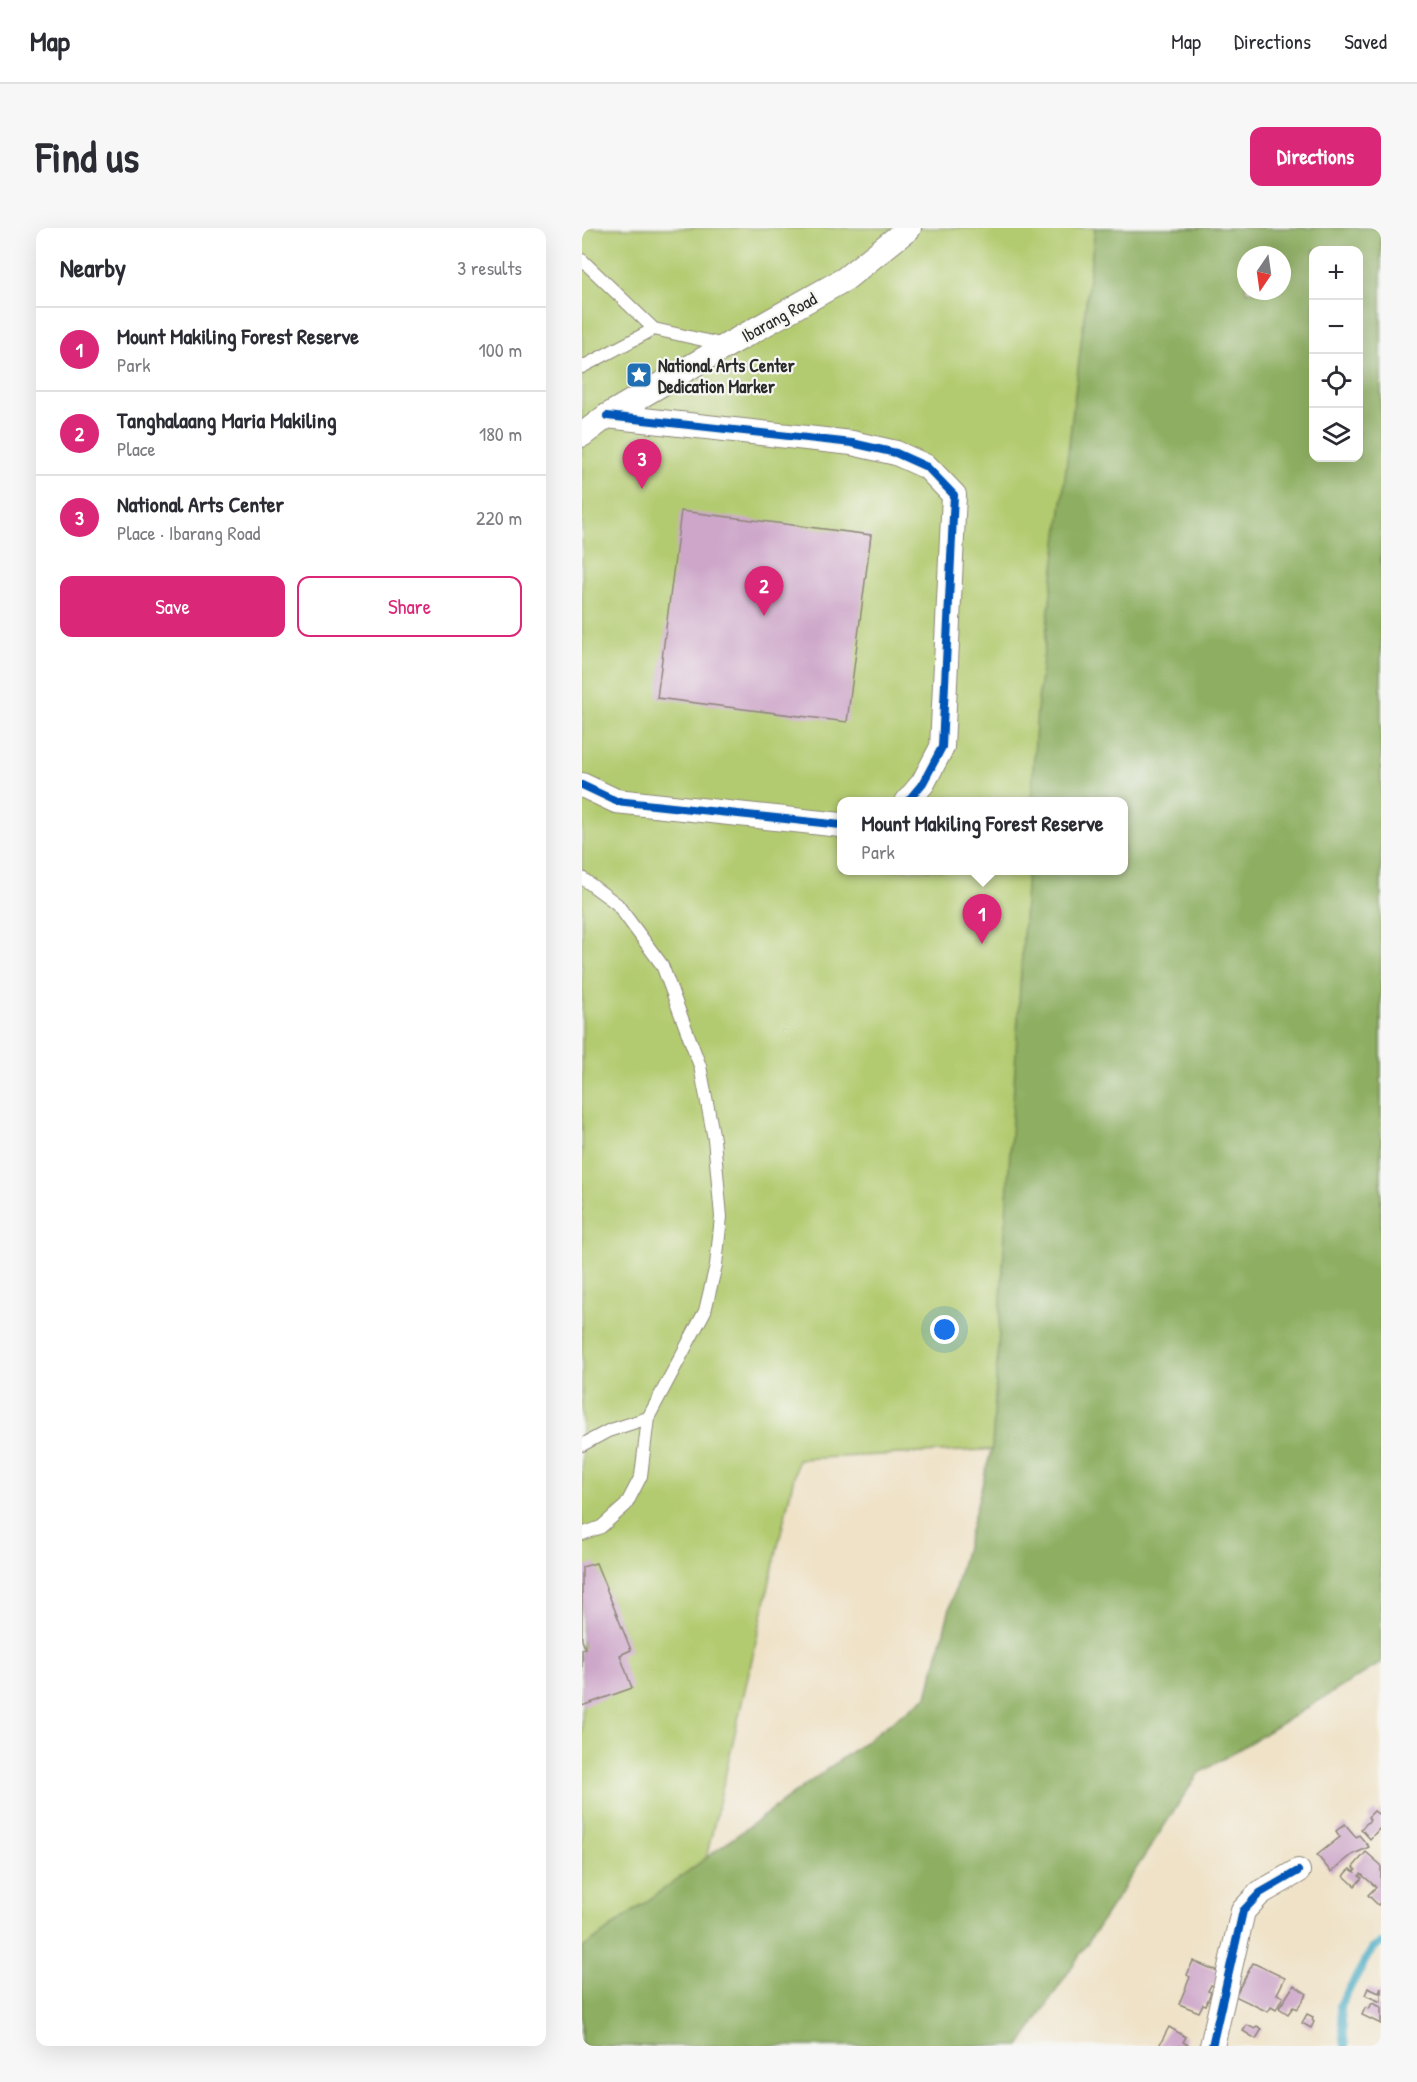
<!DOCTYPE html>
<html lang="en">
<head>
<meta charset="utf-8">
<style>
	:root { --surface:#fff; --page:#f7f7f7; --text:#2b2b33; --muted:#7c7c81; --line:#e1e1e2; --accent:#db2777 }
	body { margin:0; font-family:"Patrick Hand",sans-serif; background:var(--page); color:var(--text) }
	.controls { position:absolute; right:18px; top:18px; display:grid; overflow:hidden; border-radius:12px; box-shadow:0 6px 24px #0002 }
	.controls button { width:54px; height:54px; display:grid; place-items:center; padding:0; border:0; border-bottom:2px solid var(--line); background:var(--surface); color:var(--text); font:30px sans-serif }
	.compass { position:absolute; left:655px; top:18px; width:54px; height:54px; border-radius:50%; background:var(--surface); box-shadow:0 6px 24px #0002; rotate:193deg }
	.you { position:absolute; left:363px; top:1102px; width:21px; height:21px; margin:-15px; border:4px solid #fff; border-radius:50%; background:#1a73e8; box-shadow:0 0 0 9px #1a73e833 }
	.badge { display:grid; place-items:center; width:39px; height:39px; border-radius:50%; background:var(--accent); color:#fff; font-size:20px; font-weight:700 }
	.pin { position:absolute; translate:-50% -50px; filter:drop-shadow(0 2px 3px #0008) }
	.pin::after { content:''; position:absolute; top:32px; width:21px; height:18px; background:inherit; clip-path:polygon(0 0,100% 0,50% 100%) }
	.popup { position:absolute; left:255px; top:569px; width:291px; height:78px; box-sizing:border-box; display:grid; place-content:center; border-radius:12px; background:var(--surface); filter:drop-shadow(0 2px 4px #0005); font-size:20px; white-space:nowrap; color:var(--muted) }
	.popup b { font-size:22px; color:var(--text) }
	.popup::after { content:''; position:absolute; left:50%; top:100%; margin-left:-12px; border:12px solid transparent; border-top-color:var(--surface) }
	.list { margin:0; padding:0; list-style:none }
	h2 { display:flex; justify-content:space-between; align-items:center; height:78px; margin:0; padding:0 24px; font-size:26px }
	h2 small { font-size:20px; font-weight:400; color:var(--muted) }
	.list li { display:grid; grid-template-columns:39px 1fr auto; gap:18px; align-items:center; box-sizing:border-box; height:84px; padding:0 24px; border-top:2px solid var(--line) }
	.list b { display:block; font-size:22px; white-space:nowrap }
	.list p { margin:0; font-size:20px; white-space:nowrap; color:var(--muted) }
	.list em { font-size:20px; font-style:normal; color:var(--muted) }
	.actions { display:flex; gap:12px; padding:18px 24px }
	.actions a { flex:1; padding:14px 0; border:2px solid var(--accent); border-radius:12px; text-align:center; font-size:21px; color:var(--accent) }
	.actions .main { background:var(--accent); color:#fff }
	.icon { flex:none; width:33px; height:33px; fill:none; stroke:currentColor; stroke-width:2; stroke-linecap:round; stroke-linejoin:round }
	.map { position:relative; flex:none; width:799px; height:1818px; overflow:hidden; border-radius:12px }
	header { display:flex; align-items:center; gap:36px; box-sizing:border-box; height:84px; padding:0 30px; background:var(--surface); border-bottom:2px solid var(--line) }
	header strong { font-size:28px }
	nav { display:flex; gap:33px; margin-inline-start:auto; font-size:21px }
	.intro { display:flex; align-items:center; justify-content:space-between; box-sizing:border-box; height:144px; padding:0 36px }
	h1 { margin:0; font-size:42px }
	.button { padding:15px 27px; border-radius:12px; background:var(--accent); color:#fff; font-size:21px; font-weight:700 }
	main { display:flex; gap:36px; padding:0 36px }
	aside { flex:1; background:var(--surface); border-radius:12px; box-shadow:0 6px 24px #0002 }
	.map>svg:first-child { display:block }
	.green { fill:#b3cb70; stroke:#6f7b4e; stroke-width:1.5; fill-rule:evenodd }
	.forest { fill:#8eaf62; stroke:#5c6d46; stroke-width:1.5; fill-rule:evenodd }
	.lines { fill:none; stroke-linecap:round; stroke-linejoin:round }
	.stream { stroke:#42a9c2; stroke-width:8 }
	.building { fill:#cda6c9 }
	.lane-casing { stroke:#8d8679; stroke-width:14 }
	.street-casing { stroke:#8d8679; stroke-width:26 }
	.lane { stroke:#fff; stroke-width:12 }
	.street { stroke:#fff; stroke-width:24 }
	.cycleway-casing { stroke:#f6f6f2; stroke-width:11 }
	.cycleway { stroke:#0057b8; stroke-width:8 }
	.labels { text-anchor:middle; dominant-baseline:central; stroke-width:4.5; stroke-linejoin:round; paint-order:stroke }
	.street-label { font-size:18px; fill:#2b2b2b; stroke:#f6f6f2 }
	.poi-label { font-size:18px; font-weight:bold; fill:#2b2b2b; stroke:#f6f6f2; text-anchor:start }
</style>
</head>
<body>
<header>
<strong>Map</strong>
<nav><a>Map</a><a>Directions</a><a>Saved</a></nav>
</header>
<div class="intro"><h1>Find us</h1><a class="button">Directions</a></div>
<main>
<aside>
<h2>Nearby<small>3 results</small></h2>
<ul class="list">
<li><span class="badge">1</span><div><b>Mount Makiling Forest Reserve</b><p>Park</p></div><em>100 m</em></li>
<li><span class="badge">2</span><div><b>Tanghalaang Maria Makiling</b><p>Place</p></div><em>180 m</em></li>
<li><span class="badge">3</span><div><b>National Arts Center</b><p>Place · Ibarang Road</p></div><em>220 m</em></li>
</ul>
<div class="actions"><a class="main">Save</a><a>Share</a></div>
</aside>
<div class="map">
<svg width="799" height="1818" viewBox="0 0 799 1818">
	<rect width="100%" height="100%" fill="#f6f6f2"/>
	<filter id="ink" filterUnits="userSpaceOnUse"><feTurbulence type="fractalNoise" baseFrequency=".0167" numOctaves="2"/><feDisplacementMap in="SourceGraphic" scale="12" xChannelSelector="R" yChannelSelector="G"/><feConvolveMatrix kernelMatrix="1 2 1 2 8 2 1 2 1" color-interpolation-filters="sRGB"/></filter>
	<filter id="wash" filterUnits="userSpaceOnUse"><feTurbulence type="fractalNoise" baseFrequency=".008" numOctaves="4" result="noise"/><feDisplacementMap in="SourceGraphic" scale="24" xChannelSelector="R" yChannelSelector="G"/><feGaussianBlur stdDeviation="1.35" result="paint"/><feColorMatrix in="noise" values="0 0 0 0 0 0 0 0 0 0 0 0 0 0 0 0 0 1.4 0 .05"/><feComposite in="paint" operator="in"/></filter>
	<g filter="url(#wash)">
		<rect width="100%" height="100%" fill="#efe2c7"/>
		<path class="green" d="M0,0H799V1203L216,1231L81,1818H0ZM732,22H776V230H732ZM664,27H700V63H664ZM259,574H541V642H259Z"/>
		<path class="forest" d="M513,0H799V1435L616,1546L438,1818H0V1721L345,1468L410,1219L445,643L541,642V574L449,573L455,481ZM732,22H776V230H732ZM664,27H700V63H664Z"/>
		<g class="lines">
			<polyline class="stream" points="763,1818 758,1777 790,1721 799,1715"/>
		</g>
		<g id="blocks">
			<g class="building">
				<polygon points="99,283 289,307 265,494 75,470"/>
				<polygon points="14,1335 49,1422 38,1427 50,1460 0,1478 0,1421 3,1420 0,1412 0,1339"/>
				<polygon points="799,1582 799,1599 788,1611 779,1601 788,1592 786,1589 792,1583 796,1586"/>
				<polygon points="763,1596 774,1609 777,1607 787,1619 770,1627 749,1644 735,1627 758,1609 754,1603"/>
				<polygon points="784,1624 799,1637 799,1674 796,1677 786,1667 794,1659 779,1646 777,1648 780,1650 773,1658 762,1648 768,1641 773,1644 774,1642 771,1639"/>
				<polygon points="611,1733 638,1744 632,1758 629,1757 626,1763 629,1764 624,1777 621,1776 617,1784 597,1776 608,1749 605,1747"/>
				<polygon points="671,1735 703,1750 695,1766 701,1769 694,1782 689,1779 686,1784 653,1768"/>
				<polygon points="712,1757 725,1766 715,1781 711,1779 706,1786 697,1780"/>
				<polygon points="786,1760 797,1765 799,1760 799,1774 783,1767"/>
				<polygon points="790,1775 799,1779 799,1796 780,1787 783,1780 787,1781"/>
				<polygon points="725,1786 731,1789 730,1792 732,1794 729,1800 720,1795"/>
				<polygon points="665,1797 673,1801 675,1798 680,1801 674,1811 661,1803"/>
				<polygon points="587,1799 604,1809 601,1814 608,1818 577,1818"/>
			</g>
		</g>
	</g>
	<g filter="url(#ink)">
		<use href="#blocks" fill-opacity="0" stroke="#8d8679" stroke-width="1.5"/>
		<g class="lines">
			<g class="lane-casing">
				<g id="lane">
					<polyline points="0,32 72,101 143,117"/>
					<polyline points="0,139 72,101"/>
					<polyline points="0,650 35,676 80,737 118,838 132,911 139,989 134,1037 123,1083 66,1190 59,1248 44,1277 19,1299 0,1306"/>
					<polyline points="0,1217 26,1203 66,1190"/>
				</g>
			</g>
			<g class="street-casing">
				<g id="street">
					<polyline points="25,188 270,215 314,225 345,239 372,267 360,519 341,555 325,574"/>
					<polyline points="0,207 25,188 144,118 263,51 327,0"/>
					<polyline points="0,557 34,573 259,597"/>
					<polyline points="630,1818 661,1683 678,1665 716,1643"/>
				</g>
			</g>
			<use href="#lane" class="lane"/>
			<use href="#street" class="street"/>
			<g class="cycleway-casing">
				<g id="cycleway">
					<polyline points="25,188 270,215 314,225 345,239 372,267 360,519 341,555 325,574"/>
					<polyline points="0,557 34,573 259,597"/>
					<polyline points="630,1818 661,1683 678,1665 716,1643"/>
				</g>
			</g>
			<use href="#cycleway" class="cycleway"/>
		</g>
	</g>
	<defs>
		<g id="sight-square" transform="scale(1.35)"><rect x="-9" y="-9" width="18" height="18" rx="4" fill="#1f6fb2" stroke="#f6f6f2"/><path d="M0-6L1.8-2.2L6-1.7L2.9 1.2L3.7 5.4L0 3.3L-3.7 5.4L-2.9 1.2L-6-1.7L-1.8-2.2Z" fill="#fff"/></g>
	</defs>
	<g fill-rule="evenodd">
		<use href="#sight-square" x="57" y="147"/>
	</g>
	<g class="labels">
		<g class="street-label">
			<text transform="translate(197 89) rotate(-29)">Ibarang Road</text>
		</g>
		<g class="poi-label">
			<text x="76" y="137">National Arts Center<tspan x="76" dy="21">Dedication Marker</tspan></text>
		</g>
	</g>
</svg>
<div class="controls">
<button>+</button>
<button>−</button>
<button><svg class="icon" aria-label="locate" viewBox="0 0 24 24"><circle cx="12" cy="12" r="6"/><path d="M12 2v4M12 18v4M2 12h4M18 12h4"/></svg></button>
<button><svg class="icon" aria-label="layers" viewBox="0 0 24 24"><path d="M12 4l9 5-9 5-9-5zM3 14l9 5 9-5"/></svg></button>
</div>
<svg class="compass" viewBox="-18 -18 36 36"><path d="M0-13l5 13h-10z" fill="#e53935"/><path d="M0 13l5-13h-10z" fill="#7c7c81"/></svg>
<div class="you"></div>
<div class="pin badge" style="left:400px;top:716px">1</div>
<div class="popup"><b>Mount Makiling Forest Reserve</b>Park</div>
<div class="pin badge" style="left:182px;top:388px">2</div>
<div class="pin badge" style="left:60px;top:261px">3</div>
</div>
</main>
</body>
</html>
